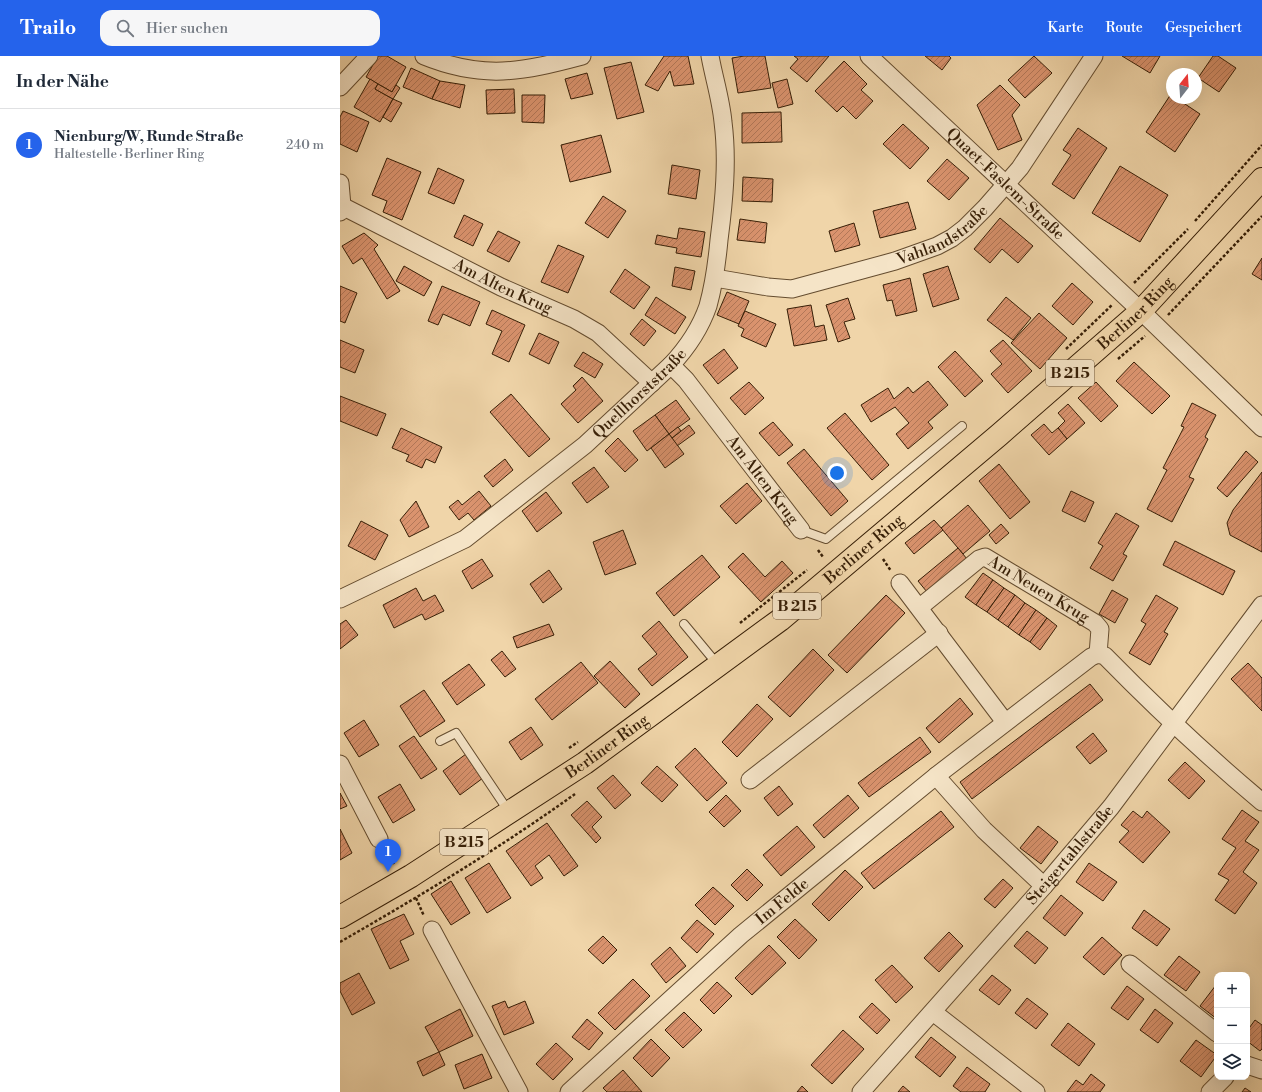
<!DOCTYPE html>
<html lang="de">
<head>
<meta charset="utf-8">
<style>
	:root { --surface:#fff; --page:#f6f6f7; --text:#1f2937; --muted:#747a83; --line:#e0e1e3; --accent:#2563eb }
	body { margin:0; font-family:"Libre Bodoni",serif; background:var(--page); color:var(--text) }
	.controls { position:absolute; right:12px; bottom:12px; display:grid; overflow:hidden; border-radius:8px; box-shadow:0 4px 16px #0002 }
	.controls button { width:36px; height:36px; display:grid; place-items:center; padding:0; border:0; border-bottom:1px solid var(--line); background:var(--surface); color:var(--text); font:20px sans-serif }
	.compass { position:absolute; left:826px; top:12px; width:36px; height:36px; border-radius:50%; background:var(--surface); box-shadow:0 4px 16px #0002; rotate:17deg }
	.you { position:absolute; left:497px; top:417px; width:14px; height:14px; margin:-10px; border:3px solid #fff; border-radius:50%; background:#1a73e8; box-shadow:0 0 0 6px #1a73e833 }
	.badge { display:grid; place-items:center; width:26px; height:26px; border-radius:50%; background:var(--accent); color:#fff; font-size:13px; font-weight:700 }
	.pin { position:absolute; translate:-50% -33px; filter:drop-shadow(0 1px 2px #0008) }
	.pin::after { content:''; position:absolute; top:21px; width:14px; height:12px; background:inherit; clip-path:polygon(0 0,100% 0,50% 100%) }
	.list { margin:0; padding:0; list-style:none }
	h2 { display:flex; justify-content:space-between; align-items:center; height:52px; margin:0; padding:0 16px; font-size:17px }
	h2 small { font-size:13px; font-weight:400; color:var(--muted) }
	.list li { display:grid; grid-template-columns:26px 1fr auto; gap:12px; align-items:center; box-sizing:border-box; height:72px; padding:0 16px; border-top:1px solid var(--line) }
	.list b { display:block; font-size:15px; white-space:nowrap }
	.list p { margin:0; font-size:13px; white-space:nowrap; color:var(--muted) }
	.list em { font-size:13px; font-style:normal; color:var(--muted) }
	.icon { flex:none; width:22px; height:22px; fill:none; stroke:currentColor; stroke-width:2; stroke-linecap:round; stroke-linejoin:round }
	.map { position:relative; flex:none; width:922px; height:1036px; overflow:hidden }
	header { display:flex; align-items:center; gap:24px; box-sizing:border-box; height:56px; padding:0 20px; background:var(--accent); color:#fff }
	header strong { font-size:19px }
	nav { display:flex; gap:22px; margin-inline-start:auto; font-size:14px }
	.search { width:280px; height:36px; background:var(--page); display:flex; align-items:center; gap:10px; box-sizing:border-box; padding:0 14px; border-radius:12px; color:var(--muted); font-size:15px }
	main { display:flex }
	aside { flex:1; background:var(--surface) }
	.map>svg:first-child { display:block }
	.building { fill:url(#building-hatch); stroke:#361e06 }
	.lines { fill:none; stroke-linecap:round; stroke-linejoin:round }
	.lane-casing { stroke:#644c2f; stroke-width:10 }
	.street-casing { stroke:#644c2f; stroke-width:19 }
	.primary-casing { stroke:#361e06; stroke-width:24 }
	.path { stroke:#361e06; stroke-width:2.5; stroke-dasharray:3 2; stroke-linecap:butt }
	.lane { stroke:#f5e4c7; stroke-width:8 }
	.street { stroke:#f5e4c7; stroke-width:17 }
	.primary { stroke:#f0d5a9; stroke-width:22 }
	.labels { text-anchor:middle; dominant-baseline:central; stroke-width:3; stroke-linejoin:round; paint-order:stroke }
	.shield { fill:#f5e4c7; stroke:#6f5940; stroke-width:1 }
	.shield-label { font-size:15px; font-weight:bold; fill:#361e06 }
	.street-label { font-size:16px; fill:#361e06; stroke:#f5e4c7 }
</style>
</head>
<body>
<header>
<strong>Trailo</strong>
<div class="search"><svg class="icon" aria-label="search" viewBox="0 0 24 24"><circle cx="10" cy="10" r="6"/><path d="M15 15l6 6"/></svg>Hier suchen</div>
<nav><a>Karte</a><a>Route</a><a>Gespeichert</a></nav>
</header>
<main>
<aside>
<h2>In der Nähe<small></small></h2>
<ul class="list">
<li><span class="badge">1</span><div><b>Nienburg/W, Runde Straße</b><p>Haltestelle · Berliner Ring</p></div><em>240 m</em></li>
</ul>
</aside>
<div class="map">
<svg width="922" height="1036" viewBox="0 0 922 1036">
	<defs>
		<pattern id="building-hatch" width="6" height="6" patternUnits="userSpaceOnUse"><rect width="6" height="6" fill="#da936e"/><path d="M-1 1l2-2M0 6l6-6M5 7l2-2" fill="none" stroke="#b27758"/></pattern>
	</defs>
	<rect width="100%" height="100%" fill="#f0d5a9"/>
	<filter id="stains"><feTurbulence type="fractalNoise" baseFrequency=".005" numOctaves="4"/><feColorMatrix values="0 0 0 0 .2 0 0 0 0 .09 0 0 0 0 .02 0 0 0 .5 -.17"/></filter>
	<radialGradient id="worn" r=".72"><stop offset=".6" stop-color="#630" stop-opacity="0"/><stop offset="1" stop-color="#630" stop-opacity=".3"/></radialGradient>
	<g class="building">
		<polygon points="38,0 47,0 66,11 52,36 26,21"/>
		<polygon points="324,0 348,0 354,28 334,30 330,15 318,35 305,29"/>
		<polygon points="404,0 425,0 431,32 398,37 392,2"/>
		<polygon points="454,0 489,0 467,26 450,12 458,3"/>
		<polygon points="585,0 609,0 611,2 602,14"/>
		<polygon points="694,0 712,17 685,42 668,24"/>
		<polygon points="782,0 820,0 810,17"/>
		<polygon points="873,0 878,0 896,12 879,36 858,22"/>
		<polygon points="504,5 527,28 521,34 533,45 516,63 503,50 497,56 475,35"/>
		<polygon points="291,6 304,56 277,63 264,12"/>
		<polygon points="71,12 100,25 92,43 63,31"/>
		<polygon points="247,17 253,38 231,43 225,23"/>
		<polygon points="30,23 38,28 35,33 53,43 40,66 14,51"/>
		<polygon points="447,23 453,48 438,52 432,27"/>
		<polygon points="100,25 125,29 120,52 92,43"/>
		<polygon points="38,28 52,36 56,29 60,32 53,43 35,33"/>
		<polygon points="660,29 680,49 672,59 682,84 658,94 637,49"/>
		<polygon points="174,33 175,57 147,58 146,34"/>
		<polygon points="831,38 832,42 836,42 860,58 835,96 806,76"/>
		<polygon points="182,39 205,39 204,67 182,66"/>
		<polygon points="53,43 62,47 51,66 43,61"/>
		<polygon points="3,55 29,66 17,96 0,88 0,61"/>
		<polygon points="441,56 442,86 402,87 402,57"/>
		<polygon points="563,68 589,92 570,113 543,88"/>
		<polygon points="738,72 767,92 734,143 712,128 731,99 723,94"/>
		<polygon points="261,79 271,116 230,126 221,89"/>
		<polygon points="47,102 81,116 62,164 43,156 47,145 32,139"/>
		<polygon points="607,103 629,122 609,144 587,125"/>
		<polygon points="332,109 360,114 356,143 328,138"/>
		<polygon points="780,110 828,139 800,186 752,157"/>
		<polygon points="98,112 124,124 114,148 88,137"/>
		<polygon points="403,121 433,123 432,146 402,145"/>
		<polygon points="263,140 286,155 268,182 245,167"/>
		<polygon points="568,146 576,173 540,182 533,155"/>
		<polygon points="124,159 143,168 133,190 114,181"/>
		<polygon points="660,162 693,190 678,207 662,193 650,207 634,193"/>
		<polygon points="400,163 427,167 425,187 397,184"/>
		<polygon points="514,167 520,189 495,196 489,175"/>
		<polygon points="339,172 365,176 361,201 336,197 337,192 315,188 317,179 337,183"/>
		<polygon points="158,175 180,186 169,206 147,195"/>
		<polygon points="24,177 38,189 34,193 60,235 47,243 22,202 13,208 2,190"/>
		<polygon points="218,189 244,200 228,237 201,226"/>
		<polygon points="922,202 922,224 912,218"/>
		<polygon points="64,210 92,226 84,240 56,225"/>
		<polygon points="608,210 619,243 593,251 583,218"/>
		<polygon points="335,211 355,215 351,234 332,230"/>
		<polygon points="285,213 310,231 294,253 270,236"/>
		<polygon points="570,222 577,255 556,260 552,244 547,245 543,229"/>
		<polygon points="732,227 753,246 733,269 712,250"/>
		<polygon points="0,230 17,237 5,267 0,265"/>
		<polygon points="102,230 140,246 130,270 103,258 98,269 88,265"/>
		<polygon points="387,236 409,245 399,268 377,259"/>
		<polygon points="316,241 346,261 335,278 305,259"/>
		<polygon points="666,241 691,262 673,284 647,264"/>
		<polygon points="508,242 515,263 504,266 510,282 498,286 486,249"/>
		<polygon points="471,249 475,271 484,269 487,284 454,290 447,253"/>
		<polygon points="152,254 185,269 169,306 152,298 162,275 146,268"/>
		<polygon points="405,255 436,268 426,291 401,280 404,273 398,270"/>
		<polygon points="699,257 727,282 700,313 671,287"/>
		<polygon points="302,263 316,275 304,290 290,278"/>
		<polygon points="199,277 219,286 209,308 189,298"/>
		<polygon points="0,284 24,294 15,317 0,311"/>
		<polygon points="663,284 692,315 668,337 651,318 662,308 650,295"/>
		<polygon points="384,293 398,312 378,328 363,309"/>
		<polygon points="615,295 643,325 625,341 598,311"/>
		<polygon points="243,296 263,308 255,322 234,310"/>
		<polygon points="794,306 830,340 812,358 776,325"/>
		<polygon points="242,321 263,345 238,367 221,348 236,334 233,330"/>
		<polygon points="588,325 608,349 588,366 593,372 568,393 556,378 569,367 555,351 531,366 521,349 548,332 554,343 568,331 573,337"/>
		<polygon points="409,326 424,342 405,359 390,342"/>
		<polygon points="756,326 778,350 761,366 738,342"/>
		<polygon points="171,338 210,383 189,401 150,356"/>
		<polygon points="0,340 46,358 37,380 0,365"/>
		<polygon points="336,344 350,363 329,378 315,359"/>
		<polygon points="852,347 876,359 865,381 868,383 849,421 854,423 832,466 807,453 827,414 823,412 844,371 841,370"/>
		<polygon points="728,348 745,367 727,383 718,372 725,365 718,357"/>
		<polygon points="505,357 549,409 532,424 487,372"/>
		<polygon points="315,359 329,378 307,395 293,375"/>
		<polygon points="433,366 453,389 439,400 419,377"/>
		<polygon points="704,368 712,377 718,372 727,383 709,399 691,379"/>
		<polygon points="349,369 355,377 337,390 332,382"/>
		<polygon points="338,371 341,375 332,382 329,378"/>
		<polygon points="61,372 102,391 95,407 86,403 82,412 66,405 69,399 52,392"/>
		<polygon points="329,378 344,398 325,412 311,392"/>
		<polygon points="278,382 298,404 285,416 265,395"/>
		<polygon points="464,393 508,445 491,460 447,407"/>
		<polygon points="906,395 918,406 887,441 877,432"/>
		<polygon points="165,403 173,414 153,431 144,420"/>
		<polygon points="659,408 690,446 670,463 639,425"/>
		<polygon points="254,411 269,431 247,447 232,427"/>
		<polygon points="922,416 922,496 890,479 887,467 893,454"/>
		<polygon points="407,427 422,445 396,468 380,450"/>
		<polygon points="139,435 151,450 134,464 128,457 119,464 109,451 118,444 122,449"/>
		<polygon points="731,435 754,446 745,466 722,455"/>
		<polygon points="206,436 222,457 197,476 182,455"/>
		<polygon points="76,445 89,471 69,481 60,464"/>
		<polygon points="628,449 650,475 623,498 601,472"/>
		<polygon points="776,457 799,470 783,498 787,500 773,525 750,512 763,490 758,487"/>
		<polygon points="594,464 603,474 574,498 565,487"/>
		<polygon points="21,465 48,479 35,504 8,490"/>
		<polygon points="661,468 669,477 656,488 649,479"/>
		<polygon points="283,474 296,508 265,519 253,486"/>
		<polygon points="835,485 895,515 883,539 823,509"/>
		<polygon points="618,492 627,503 587,536 578,525"/>
		<polygon points="403,497 425,521 442,505 453,517 421,546 388,511"/>
		<polygon points="362,499 380,521 334,560 316,537"/>
		<polygon points="142,503 153,520 132,533 122,515"/>
		<polygon points="209,514 222,533 203,547 190,528"/>
		<polygon points="643,517 653,524 636,549 625,541"/>
		<polygon points="653,524 664,532 647,556 636,549"/>
		<polygon points="76,532 83,545 95,539 104,555 85,564 82,558 54,572 43,549"/>
		<polygon points="664,532 675,539 658,564 647,556"/>
		<polygon points="772,534 788,543 775,567 759,558"/>
		<polygon points="546,539 565,557 507,617 488,599"/>
		<polygon points="675,539 685,547 668,571 658,564"/>
		<polygon points="816,539 838,552 824,576 828,578 810,609 789,597 806,568 801,565"/>
		<polygon points="685,547 696,554 679,579 668,571"/>
		<polygon points="696,554 707,562 690,586 679,579"/>
		<polygon points="707,562 717,570 700,594 690,586"/>
		<polygon points="6,564 18,579 0,593 0,568"/>
		<polygon points="319,565 348,601 312,630 298,613 317,598 302,580"/>
		<polygon points="209,568 214,579 177,592 173,581"/>
		<polygon points="473,593 494,614 450,661 428,641"/>
		<polygon points="162,595 176,613 165,621 151,604"/>
		<polygon points="270,605 300,638 285,652 254,620"/>
		<polygon points="241,606 258,627 212,664 195,643"/>
		<polygon points="908,607 922,622 922,655 891,623"/>
		<polygon points="129,608 145,629 117,649 102,627"/>
		<polygon points="750,628 763,644 632,743 620,726"/>
		<polygon points="84,634 105,665 80,681 60,650"/>
		<polygon points="620,642 633,658 599,687 586,672"/>
		<polygon points="417,648 433,663 397,701 382,686"/>
		<polygon points="24,664 39,689 19,701 4,677"/>
		<polygon points="191,671 203,689 181,704 169,686"/>
		<polygon points="753,677 767,695 750,708 736,691"/>
		<polygon points="74,680 97,713 81,723 59,690"/>
		<polygon points="580,681 591,696 529,741 518,727"/>
		<polygon points="355,692 387,727 367,745 335,711"/>
		<polygon points="126,698 143,722 120,739 103,715"/>
		<polygon points="845,706 865,725 849,743 828,724"/>
		<polygon points="317,710 338,729 322,746 301,727"/>
		<polygon points="273,719 291,739 275,753 257,732"/>
		<polygon points="60,728 75,754 53,767 38,741"/>
		<polygon points="439,730 453,748 438,760 424,742"/>
		<polygon points="0,737 7,750 0,753"/>
		<polygon points="386,739 401,755 384,771 369,756"/>
		<polygon points="508,739 519,752 484,782 473,769"/>
		<polygon points="247,745 262,761 252,771 261,782 256,787 231,759"/>
		<polygon points="902,754 919,766 905,785 919,794 903,816 917,827 895,858 875,844 889,824 878,818 896,792 882,783"/>
		<polygon points="601,755 614,771 534,833 521,817"/>
		<polygon points="793,755 802,762 807,755 830,776 803,807 779,786 789,775 781,769"/>
		<polygon points="207,767 238,810 224,820 209,799 195,810 203,822 191,830 166,795"/>
		<polygon points="457,770 475,791 441,820 423,799"/>
		<polygon points="698,770 718,786 701,808 680,792"/>
		<polygon points="0,773 12,797 0,804"/>
		<polygon points="149,807 171,842 147,857 125,822"/>
		<polygon points="749,807 777,826 763,845 736,826"/>
		<polygon points="407,813 423,829 407,845 391,829"/>
		<polygon points="505,814 523,831 489,865 472,848"/>
		<polygon points="663,823 673,832 655,852 644,843"/>
		<polygon points="111,825 130,857 111,869 91,838"/>
		<polygon points="373,831 394,850 375,869 355,849"/>
		<polygon points="721,839 743,857 725,880 703,862"/>
		<polygon points="804,854 830,873 817,890 792,872"/>
		<polygon points="64,858 74,878 60,885 69,904 50,913 31,873"/>
		<polygon points="455,863 477,884 459,903 437,881"/>
		<polygon points="357,864 374,878 357,897 341,882"/>
		<polygon points="687,875 708,892 695,908 674,890"/>
		<polygon points="609,876 623,890 599,916 584,902"/>
		<polygon points="263,880 277,894 263,908 248,894"/>
		<polygon points="762,881 782,899 764,919 743,901"/>
		<polygon points="429,889 446,907 412,939 395,922"/>
		<polygon points="330,891 346,910 326,927 311,908"/>
		<polygon points="839,900 860,916 846,935 824,919"/>
		<polygon points="552,909 573,931 556,947 535,924"/>
		<polygon points="19,917 35,947 12,959 0,935 0,927"/>
		<polygon points="652,919 671,934 659,949 639,934"/>
		<polygon points="293,923 310,940 275,974 258,957"/>
		<polygon points="377,926 392,940 374,958 360,944"/>
		<polygon points="876,929 877,930 877,963 860,950"/>
		<polygon points="787,930 804,943 788,964 771,952"/>
		<polygon points="687,942 708,958 696,973 675,957"/>
		<polygon points="165,945 168,952 185,945 194,967 164,979 152,950"/>
		<polygon points="532,947 550,964 537,978 519,961"/>
		<polygon points="120,953 133,980 99,996 85,971"/>
		<polygon points="815,953 833,967 818,987 800,974"/>
		<polygon points="344,956 362,974 343,992 325,974"/>
		<polygon points="247,963 263,977 249,994 232,981"/>
		<polygon points="915,964 922,969 922,993 920,995 907,985 907,975"/>
		<polygon points="728,967 755,988 739,1010 711,989"/>
		<polygon points="503,974 524,993 492,1028 471,1009"/>
		<polygon points="591,981 616,1001 600,1021 575,1001"/>
		<polygon points="311,983 330,1002 312,1021 293,1002"/>
		<polygon points="856,984 877,999 861,1021 840,1005"/>
		<polygon points="216,987 233,1003 213,1024 196,1008"/>
		<polygon points="99,996 105,1009 83,1020 77,1006"/>
		<polygon points="142,998 152,1022 124,1033 115,1009"/>
		<polygon points="627,1011 650,1028 645,1036 621,1036 613,1030"/>
		<polygon points="283,1014 302,1036 267,1036 263,1032"/>
		<polygon points="751,1018 765,1029 760,1036 727,1036 736,1024 743,1029"/>
		<polygon points="462,1030 468,1036 457,1036"/>
		<polygon points="563,1030 570,1036 558,1036"/>
		<polygon points="905,1032 911,1036 902,1036"/>
	</g>
	<g class="lines">
		<g class="lane-casing">
			<g id="lane">
				<polyline points="461,474 486,483 622,370"/>
				<polyline points="344,568 378,609"/>
				<polyline points="100,685 116,677 169,756"/>
			</g>
		</g>
		<g class="street-casing">
			<g id="street">
				<path d="M84,0C143,24 182,16 242,0"/>
				<path id="s1" d="M529,0L801,255L922,372"/>
				<polyline points="0,31 29,0"/>
				<polyline points="0,127 2,150 0,156"/>
				<path id="s2" d="M2,150L161,231L234,263L258,277L312,327"/>
				<path id="s3" d="M375,222L428,231L452,233L555,205L597,190L612,182L625,172L645,152L680,112L754,0"/>
				<path id="s4" d="M331,309L346,324L461,474"/>
				<polyline points="560,527 665,666"/>
				<path id="s5" d="M0,543L125,483L245,389L331,309C347,292 360,273 368,250C374,228 377,206 379,184C384,145 388,105 383,66C381,44 374,22 370,0"/>
				<path id="s6" d="M580,551L639,503L645,501L755,567L760,573L758,598"/>
				<polyline points="0,708 39,783"/>
				<polyline points="596,720 644,774 704,830"/>
				<polyline points="410,724 599,577"/>
				<polyline points="92,874 179,1036"/>
				<polyline points="790,908 877,977"/>
				<polyline points="593,956 696,1036"/>
				<polyline points="907,1009 922,1014"/>
				<path id="s7" d="M229,1036L401,879L596,720L751,601L758,598L765,600C815,651 867,700 922,746"/>
				<path id="s8" d="M521,1036L704,830L771,751L922,549"/>
				<polyline points="870,1036 885,1021"/>
			</g>
		</g>
		<g class="primary-casing">
			<g id="primary">
				<path id="s9" d="M0,861L71,820L245,707L440,564L659,379L801,255L922,123"/>
			</g>
		</g>
		<g class="path">
			<polyline points="855,165 922,89"/>
			<polyline points="794,227 848,173"/>
			<polyline points="828,259 922,160"/>
			<polyline points="726,293 772,249"/>
			<polyline points="778,303 805,280"/>
			<polyline points="478,494 483,501"/>
			<polyline points="543,503 551,515"/>
			<polyline points="400,567 467,514"/>
			<polyline points="229,692 238,686"/>
			<polyline points="48,797 54,808"/>
			<polyline points="76,842 84,860"/>
			<path d="M0,886C80,840 160,792 235,738"/>
		</g>
		<use href="#lane" class="lane"/>
		<use href="#street" class="street"/>
		<use href="#primary" class="primary"/>
	</g>
	<g class="labels">
		<g class="shield">
			<rect x="706" y="304" width="48" height="26" rx="3"/>
			<rect x="433" y="537" width="48" height="26" rx="3"/>
			<rect x="100" y="773" width="48" height="26" rx="3"/>
		</g>
		<g class="shield-label">
			<text x="730" y="317">B 215</text>
			<text x="457" y="550">B 215</text>
			<text x="124" y="786">B 215</text>
		</g>
		<g class="street-label">
			<text stroke="none"><textPath href="#s1" startOffset="187">Quaet-Faslem-Straße</textPath></text>
			<text stroke="none"><textPath href="#s3" startOffset="239">Vahlandstraße</textPath></text>
			<text stroke="none"><textPath href="#s2" startOffset="180">Am Alten Krug</textPath></text>
			<text stroke="none"><textPath href="#s9" startOffset="1001">Berliner Ring</textPath></text>
			<text stroke="none"><textPath href="#s5" startOffset="366">Quellhorststraße</textPath></text>
			<text stroke="none"><textPath href="#s4" startOffset="147">Am Alten Krug</textPath></text>
			<text stroke="none"><textPath href="#s9" startOffset="641">Berliner Ring</textPath></text>
			<text stroke="none"><textPath href="#s6" startOffset="145">Am Neuen Krug</textPath></text>
			<text stroke="none"><textPath href="#s9" startOffset="317">Berliner Ring</textPath></text>
			<text stroke="none"><textPath href="#s8" startOffset="316">Steigertahlstraße</textPath></text>
			<text stroke="none"><textPath href="#s7" startOffset="286">Im Felde</textPath></text>
		</g>
	</g>
	<rect width="100%" height="100%" filter="url(#stains)"/>
	<rect width="100%" height="100%" fill="url(#worn)"/>
</svg>
<div class="controls">
<button>+</button>
<button>−</button>
<button><svg class="icon" aria-label="layers" viewBox="0 0 24 24"><path d="M12 4l9 5-9 5-9-5zM3 14l9 5 9-5"/></svg></button>
</div>
<svg class="compass" viewBox="-18 -18 36 36"><path d="M0-13l5 13h-10z" fill="#e53935"/><path d="M0 13l5-13h-10z" fill="#747a83"/></svg>
<div class="you"></div>
<div class="pin badge" style="left:48px;top:816px">1</div>
</div>
</main>
</body>
</html>
